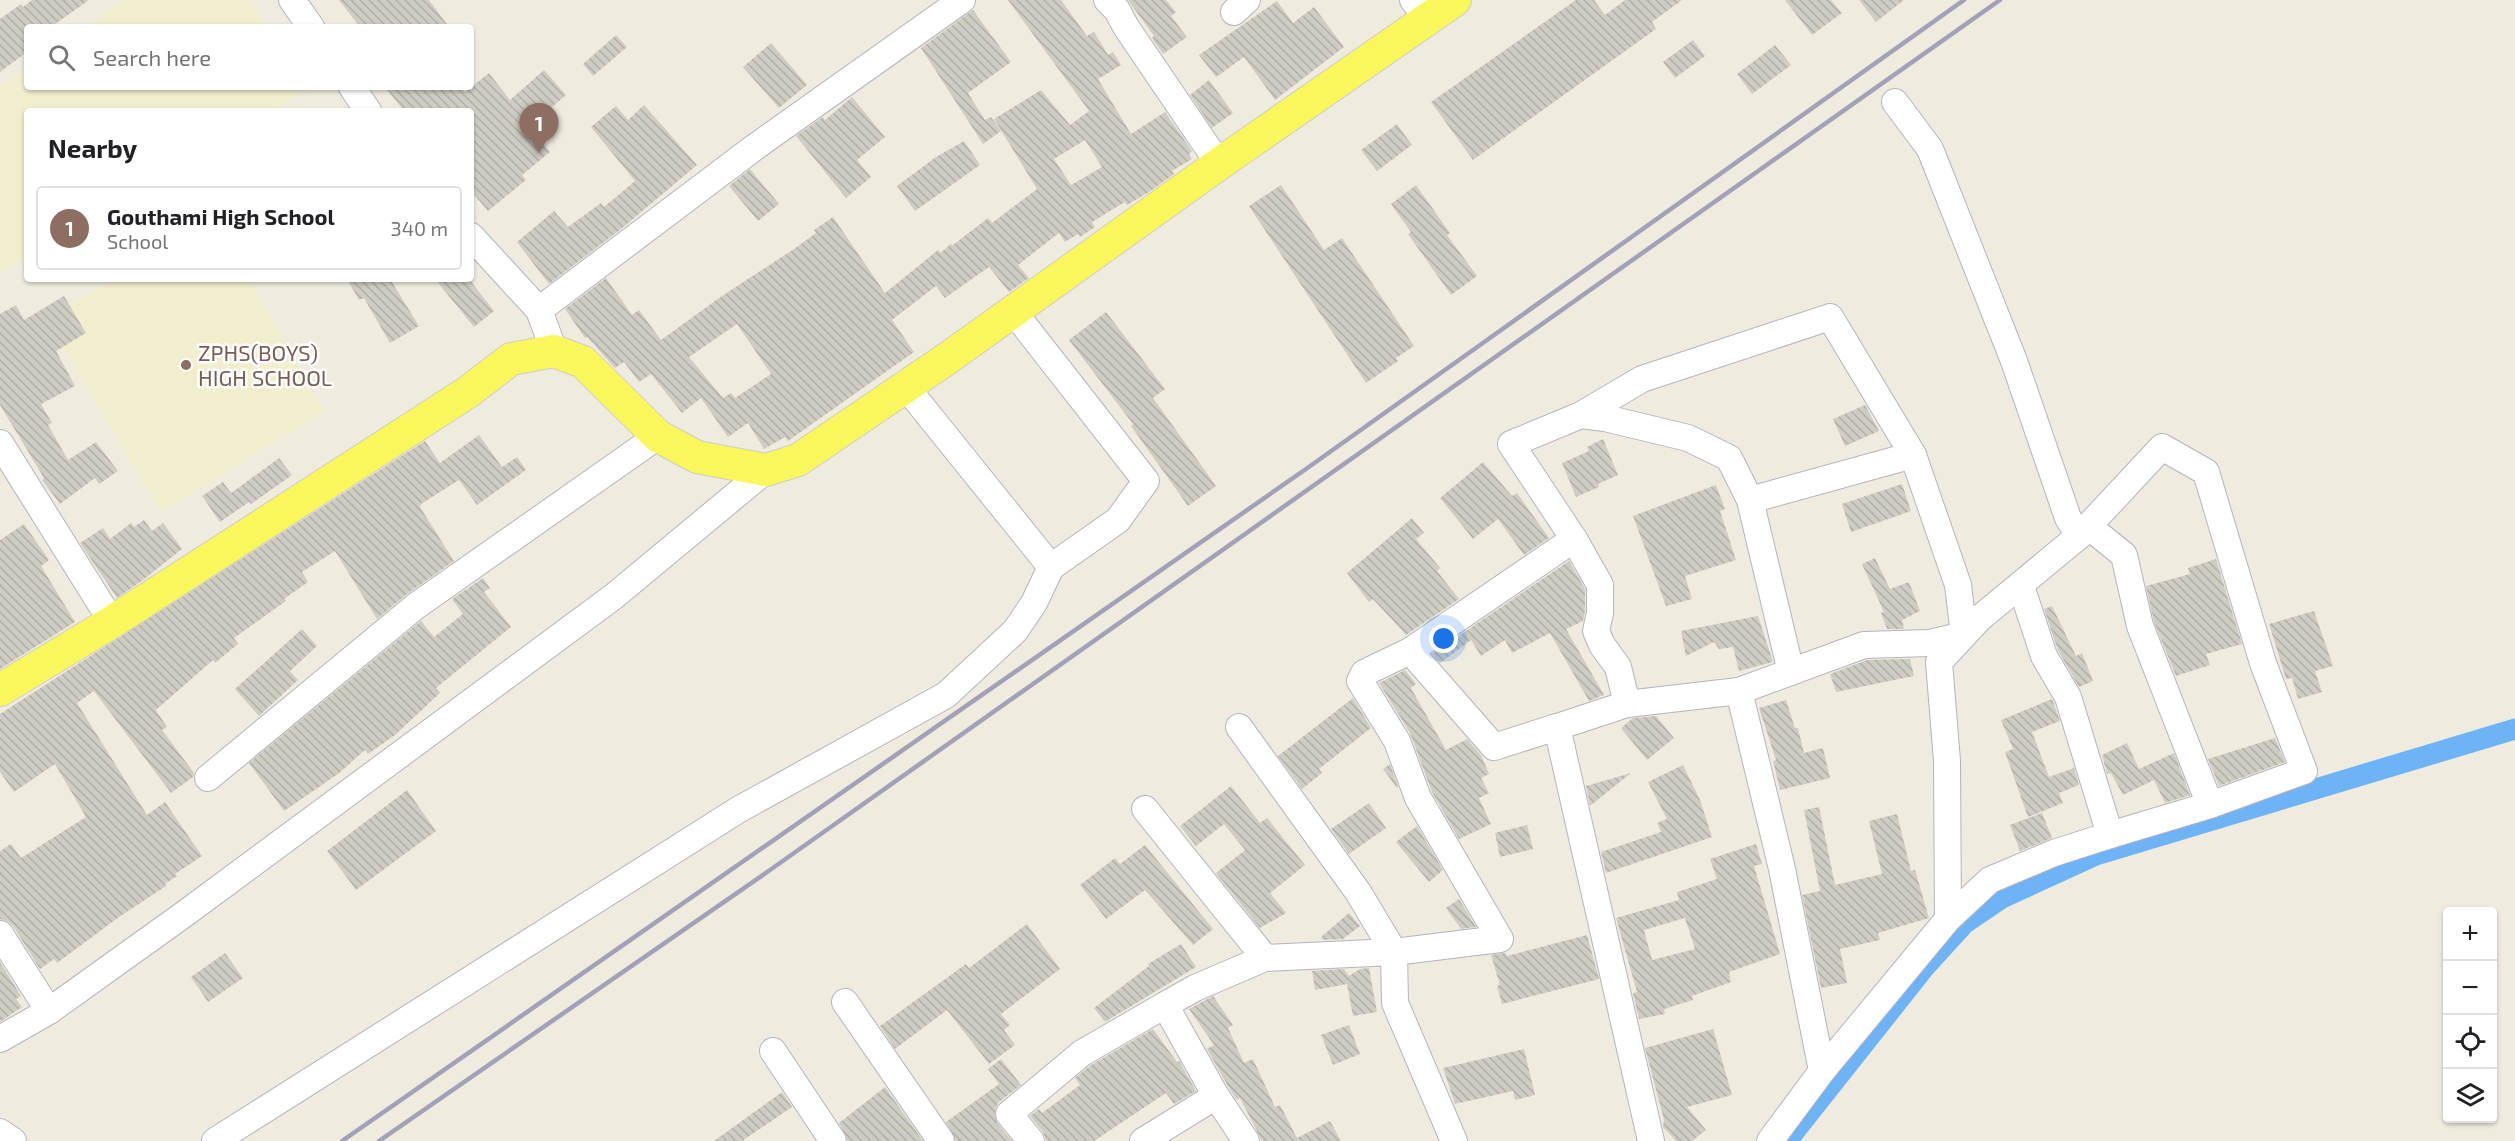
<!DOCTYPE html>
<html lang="en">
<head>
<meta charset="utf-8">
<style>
	:root { --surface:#fff; --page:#f2f2f2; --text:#202124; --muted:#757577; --line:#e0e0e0; --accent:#db2777 }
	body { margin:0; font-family:"Exo 2",sans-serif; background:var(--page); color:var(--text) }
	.controls { position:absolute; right:18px; bottom:18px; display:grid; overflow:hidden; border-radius:6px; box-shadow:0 2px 4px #0004 }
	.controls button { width:54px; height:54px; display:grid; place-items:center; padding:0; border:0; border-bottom:2px solid var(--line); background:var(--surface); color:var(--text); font:30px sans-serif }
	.you { position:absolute; left:1444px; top:639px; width:21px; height:21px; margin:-15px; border:4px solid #fff; border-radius:50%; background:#1a73e8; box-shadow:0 0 0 9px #1a73e833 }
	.badge { display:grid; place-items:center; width:39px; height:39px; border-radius:50%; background:var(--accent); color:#fff; font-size:20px; font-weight:700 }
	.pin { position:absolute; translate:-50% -50px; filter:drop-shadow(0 2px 3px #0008) }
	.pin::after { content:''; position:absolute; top:32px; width:21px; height:18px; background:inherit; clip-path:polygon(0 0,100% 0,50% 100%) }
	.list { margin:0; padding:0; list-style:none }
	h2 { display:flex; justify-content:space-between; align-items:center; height:78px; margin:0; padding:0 24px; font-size:26px }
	h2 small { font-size:20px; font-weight:400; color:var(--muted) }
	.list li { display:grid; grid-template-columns:39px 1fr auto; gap:18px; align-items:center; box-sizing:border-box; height:84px; margin:0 12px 12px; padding:0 12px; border:2px solid var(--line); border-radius:6px }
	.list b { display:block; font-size:22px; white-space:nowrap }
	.list p { margin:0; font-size:20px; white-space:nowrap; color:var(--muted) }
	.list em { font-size:20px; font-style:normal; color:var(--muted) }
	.icon { flex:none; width:33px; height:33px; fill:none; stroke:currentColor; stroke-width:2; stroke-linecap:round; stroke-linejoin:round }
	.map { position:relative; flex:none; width:2515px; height:1141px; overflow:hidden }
	.search { position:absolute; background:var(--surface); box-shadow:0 2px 4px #0004; left:24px; top:24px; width:450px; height:66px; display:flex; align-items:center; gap:15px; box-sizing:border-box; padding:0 21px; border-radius:6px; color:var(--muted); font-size:22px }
	.panel { position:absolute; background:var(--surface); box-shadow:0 2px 4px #0004; left:24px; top:108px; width:450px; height:174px; border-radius:6px }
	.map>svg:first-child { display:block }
	.education { fill:#f1eece }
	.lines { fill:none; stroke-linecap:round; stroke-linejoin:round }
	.canal { stroke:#6eb3f6; stroke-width:21 }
	.building { fill:url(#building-back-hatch); fill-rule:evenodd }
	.minor-casing { stroke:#b3b3c1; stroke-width:28 }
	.major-casing { stroke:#cdcdcd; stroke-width:34 }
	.minor { stroke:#fff; stroke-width:26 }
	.major { stroke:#f9f75b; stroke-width:32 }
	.rail { stroke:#a3a1b8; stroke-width:4.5 }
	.education-dot { fill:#8d6e63; stroke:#fff; stroke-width:2 }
	.labels { text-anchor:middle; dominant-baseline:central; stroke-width:5; stroke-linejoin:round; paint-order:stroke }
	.education-label { font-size:22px; fill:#785e54; stroke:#fff; text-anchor:start }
</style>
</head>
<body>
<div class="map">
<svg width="2515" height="1141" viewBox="0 0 2515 1141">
	<defs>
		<pattern id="building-back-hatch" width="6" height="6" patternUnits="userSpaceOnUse" patternTransform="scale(1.5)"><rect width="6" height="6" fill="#cfcdc1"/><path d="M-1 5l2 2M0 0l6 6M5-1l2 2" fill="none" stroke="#b2b0a6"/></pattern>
	</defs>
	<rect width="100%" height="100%" fill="#efecdf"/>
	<g class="education">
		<polygon points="123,0 249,0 267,27 85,27"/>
		<polygon points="27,67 27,87 306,87 308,89 271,111 27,111 27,257 0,273 0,86"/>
		<polygon points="115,279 250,279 324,412 161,512 45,318"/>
	</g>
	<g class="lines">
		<polyline class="canal" points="1787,1141 1924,968 1965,923 2002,898 2096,855 2515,729"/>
	</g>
	<g class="building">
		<polygon points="32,0 89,0 51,27 27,27 27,52 0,72 0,19 21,4 23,7"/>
		<polygon points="339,0 429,0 449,27 360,27"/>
		<path d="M1008,0H1061L1087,36L1094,32L1108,55L1113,52L1121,65L1098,79L1131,134L1165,112L1192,151L1189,154L1192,159L1172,171L1174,174L1149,192L1127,205L1125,202L1092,222L1095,227L1080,237L1078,234L1065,242L1059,233L1018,265L1029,278L1009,292L989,267L945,298L936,286L892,320L914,352L788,441L785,437L764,449L748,423L728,437L701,398L682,413L651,374L639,382L624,362L615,368L587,337L585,338L565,309L606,278L632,315L639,310L661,340L719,298L794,249L816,233L814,230L833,217L885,293L938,250L940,253L951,244L953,245L988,218L992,223L1037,189L994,119L1041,90L1070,125L1089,111ZM1085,140L1102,167L1071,185L1054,159ZM737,324L771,374L735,398L731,393L723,398L689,357Z"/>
		<polygon points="1128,0 1166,0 1176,12 1171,16 1187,37 1163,54 1152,38 1154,36"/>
		<polygon points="1576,0 1594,0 1605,15 1625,0 1682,0 1652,22 1656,29 1473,160 1431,102"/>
		<polygon points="1785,0 1831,0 1842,13 1812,35"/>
		<polygon points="1859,0 1904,0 1876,22"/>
		<polygon points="1277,1 1293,23 1314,7 1344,47 1275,100 1244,57 1216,77 1199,55"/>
		<polygon points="973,10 1011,62 968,93 985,120 991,117 1001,131 983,144 921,48"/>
		<polygon points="616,35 627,47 593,76 583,64"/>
		<polygon points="1693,40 1705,56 1675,78 1663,62"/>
		<polygon points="771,43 807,85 779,108 743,67"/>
		<polygon points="1775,45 1791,65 1752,94 1737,74"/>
		<polygon points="544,70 566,95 529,127 550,152 522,175 526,180 488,211 471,191 471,111 404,111 385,87 461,87 465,92 489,73 510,100"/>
		<polygon points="1209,80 1233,113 1212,128 1190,95"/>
		<polygon points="852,97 885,137 857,160 871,177 846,198 796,136 823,117 825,120"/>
		<polygon points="644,105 697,165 621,229 549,284 517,242 554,211 568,227 601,203 604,207 635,181 591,127 616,106 628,120"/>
		<polygon points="1397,124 1412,145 1377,171 1361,150"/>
		<polygon points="964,141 980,165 915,211 897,186 936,157"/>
		<polygon points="750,169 779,204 758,221 729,186"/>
		<polygon points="1281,185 1324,250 1342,238 1414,346 1396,358 1398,361 1366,383 1249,206"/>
		<polygon points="1416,185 1450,233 1447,235 1477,276 1451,295 1408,234 1411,232 1391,204"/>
		<polygon points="347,279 390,279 419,326 390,343 364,298 359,300"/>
		<polygon points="435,279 469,279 494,311 474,327"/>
		<polygon points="64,296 86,333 56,351 75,386 41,404 52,423 48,425 68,460 96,442 118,471 99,484 95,478 60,504 42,480 44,478 0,405 0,314 16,305 24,320"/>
		<polygon points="1106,312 1165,389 1153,398 1216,486 1188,506 1131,426 1133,424 1069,340"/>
		<polygon points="1865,405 1879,431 1845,446 1833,419"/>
		<polygon points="479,435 502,467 517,457 526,470 477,505 459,480 421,504 420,507 454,561 407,594 377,619 335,551 302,572 308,582 284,599 286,601 234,638 238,644 215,663 213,660 156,710 167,727 162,730 194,773 193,777 171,793 94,691 77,703 147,815 165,802 202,856 175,874 177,876 165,884 166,886 119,917 57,963 54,959 40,969 13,926 7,921 0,919 0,851 11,844 21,858 86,817 55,764 14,792 0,772 0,714 425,441 440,463"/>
		<polygon points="1603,439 1618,475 1598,484 1599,487 1576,497 1562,463 1589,451 1587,447"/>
		<polygon points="279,458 292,475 251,504 249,502 220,522 202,496 223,482 231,493"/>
		<polygon points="1483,462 1512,496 1517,493 1549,538 1524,555 1498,519 1473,539 1440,498"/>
		<polygon points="1902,484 1911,511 1851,532 1842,504"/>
		<polygon points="1716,485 1725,509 1720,511 1736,560 1685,576 1692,599 1666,606 1633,516"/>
		<polygon points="1412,518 1424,533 1416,539 1440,568 1437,571 1459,599 1406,635 1373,599 1369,602 1347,573"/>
		<polygon points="144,520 152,531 163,523 182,549 143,580 117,598 80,543 103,528 110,539 131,523 134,527"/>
		<polygon points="24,524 49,560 41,566 75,622 0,669 0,540"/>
		<polygon points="1875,558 1890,589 1909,582 1920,611 1902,620 1904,629 1887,629 1881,613 1884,612 1862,564"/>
		<polygon points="2216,559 2242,644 2206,654 2210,665 2176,676 2154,622 2146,586 2190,574 2188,568"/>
		<polygon points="1569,561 1585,589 1585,611 1583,621 1566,629 1604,695 1589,701 1550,633 1512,653 1505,640 1481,656 1471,640 1440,663 1432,654"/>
		<polygon points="483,578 490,588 484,592 511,627 436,688 440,693 395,735 368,754 365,750 338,774 284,811 249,763 421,621 434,637 463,614 452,599"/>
		<polygon points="2052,606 2076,656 2082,653 2093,681 2079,687 2058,650 2044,609"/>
		<polygon points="2314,611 2333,666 2315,671 2322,692 2298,699 2292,678 2286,679 2269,624"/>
		<polygon points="1758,616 1773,662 1739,671 1733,647 1719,649 1714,642 1686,656 1681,631"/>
		<polygon points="302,629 317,646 290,671 298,680 259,716 235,689"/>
		<polygon points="1910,659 1914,676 1836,692 1830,674 1867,660"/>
		<polygon points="1405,670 1416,684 1411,688 1446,750 1467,739 1481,755 1489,774 1481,778 1489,793 1479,798 1491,824 1459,839 1432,792 1410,733 1379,683"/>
		<polygon points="1353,698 1371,728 1319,769 1322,773 1302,789 1278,756"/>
		<polygon points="2052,699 2060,721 2032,732 2049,777 2074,768 2079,785 2059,793 2063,803 2028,817 2005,752 2013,749 2001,720"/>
		<polygon points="1786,700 1795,728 1798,728 1804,753 1823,748 1830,778 1780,790 1773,761 1776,760 1759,708"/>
		<polygon points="1656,716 1674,738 1647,760 1621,728 1633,718"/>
		<polygon points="2275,738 2285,762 2219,786 2208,759"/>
		<polygon points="2127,743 2139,769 2174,753 2190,795 2165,803 2154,780 2123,795 2111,773 2107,774 2102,755"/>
		<polygon points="1390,764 1398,787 1397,788 1383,769"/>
		<polygon points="1683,765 1700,800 1712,837 1606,873 1601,852 1661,832 1657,823 1667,819 1648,782"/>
		<polygon points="1631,773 1590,806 1586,786"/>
		<polygon points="1231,786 1260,823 1267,818 1305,865 1270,893 1286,913 1260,928 1216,873 1245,850 1224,824 1196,846 1180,826"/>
		<polygon points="407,790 436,831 356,890 327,851"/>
		<polygon points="1369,803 1386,828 1349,854 1331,829"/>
		<polygon points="1819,807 1835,885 1882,874 1869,821 1897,814 1911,871 1915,870 1929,918 1878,933 1880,940 1840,949 1847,983 1821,988 1802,895 1820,891 1804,810"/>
		<polygon points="2042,813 2052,838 2020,851 2010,825"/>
		<polygon points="1527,825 1533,849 1500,857 1495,833"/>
		<polygon points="1417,826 1443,870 1429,882 1396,842"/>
		<path d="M1756,844L1762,864L1754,866L1780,954L1729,972L1731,982L1692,996L1693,1000L1664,1009L1665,1014L1639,1019L1633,993L1637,992L1616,918L1679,900L1677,892L1717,879L1710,859ZM1685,918L1695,949L1652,960L1644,930Z"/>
		<polygon points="1145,845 1213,929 1193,945 1145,890 1106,919 1080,885 1115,858 1120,864"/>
		<polygon points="1459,899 1476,927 1461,929 1446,908"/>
		<polygon points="1349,913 1360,926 1343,939 1323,940 1321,937"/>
		<polygon points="1027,924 1060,969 1001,1014 1010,1025 1004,1030 1015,1045 989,1064 947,1010 895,1049 880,1026 966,964 969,968"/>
		<polygon points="1587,935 1599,979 1502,1004 1497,986 1500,985 1491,955 1505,953 1507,956"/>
		<polygon points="1181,944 1196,967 1105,1022 1094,1008 1149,966 1148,964"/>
		<polygon points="225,953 243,978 208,1002 191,977"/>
		<polygon points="0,962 21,996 16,999 22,1007 0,1022"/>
		<polygon points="1369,968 1377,1012 1353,1016 1347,984 1315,990 1312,971 1344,969 1349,976 1360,969"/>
		<polygon points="1213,996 1233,1025 1228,1028 1244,1063 1253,1059 1275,1107 1280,1105 1297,1138 1330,1121 1341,1141 1262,1141 1240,1098 1237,1100 1229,1088 1207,1049 1214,1045 1189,1009"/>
		<polygon points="1349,1025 1360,1054 1333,1065 1321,1035"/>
		<polygon points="1153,1029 1177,1062 1179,1061 1196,1091 1174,1104 1166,1093 1094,1141 1046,1141 1043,1132 1030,1116 1039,1109 1042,1113 1080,1085 1075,1078 1091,1065"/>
		<polygon points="1713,1029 1732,1095 1687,1107 1706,1130 1692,1141 1676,1141 1663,1127 1664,1120 1645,1048"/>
		<polygon points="1524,1049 1535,1095 1515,1100 1513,1091 1455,1104 1443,1068"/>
		<polygon points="1001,1059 1021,1085 999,1102 995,1109 997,1123 1012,1141 956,1141 946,1122 999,1084 988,1069"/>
		<polygon points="885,1087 923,1141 848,1141 839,1123"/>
		<polygon points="782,1092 792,1107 742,1141 714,1141"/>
	</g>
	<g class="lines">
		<g class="minor-casing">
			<g id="minor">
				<polyline points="292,0 311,27"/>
				<polyline points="1107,0 1117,10 1126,27 1219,164"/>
				<polyline points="1413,0 1428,19"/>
				<polyline points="1234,12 1247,0"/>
				<polyline points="352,87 368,111"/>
				<polyline points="471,236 539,310 554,351"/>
				<polyline points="539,310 755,147 962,0"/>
				<polyline points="1013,311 1146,481 1118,520 1051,567"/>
				<polyline points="1581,415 1605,418 1688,438 1729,458 1750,500 1791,672"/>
				<polyline points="0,443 112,622"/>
				<polyline points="1750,500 1913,455"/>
				<polyline points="2088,526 2124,555 2140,626 2210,805"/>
				<polyline points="2079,536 2162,447 2206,472 2263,663 2304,771 2210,805 2110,835"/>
				<polyline points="1574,539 1600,585 1600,613 1596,631 1602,645 1618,667 1627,704"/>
				<polyline points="1410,651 1574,539 1511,444 1581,415 1642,379 1830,317 1913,455 1958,585 1964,635 1930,643 1864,645 1739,691"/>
				<polyline points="1239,727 1358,892 1394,952 1395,1003 1454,1141"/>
				<polyline points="1557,727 1627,704 1739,691 1782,869 1822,1071"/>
				<polyline points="208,778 416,606 658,436"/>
				<polyline points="1145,809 1265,958 1394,952 1500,939 1418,798 1397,741 1360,681 1364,673 1410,651 1494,747 1557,727 1651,1141"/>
				<polyline points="1948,919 1990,880 2054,853 2110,835 2068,697 2044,656 2021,586"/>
				<polyline points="0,934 49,1011"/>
				<polyline points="845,1002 941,1141"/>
				<polyline points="0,1039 49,1011 183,915 613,597 766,470"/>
				<polyline points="773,1051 833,1141"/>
				<polyline points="0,1132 13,1141"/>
				<polyline points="215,1141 738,810 946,695 1015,631 1034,603 1051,567 906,387"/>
				<polyline points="1031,1141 1009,1114 1082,1053 1165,1005"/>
				<polyline points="1143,1141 1216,1096"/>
				<polyline points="1246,1141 1216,1096 1165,1005 1195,988 1265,958"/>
				<polyline points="1770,1141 1822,1071 1948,919 1947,761 1939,662 1980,618 2079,536 2068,518 2014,361 1930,149 1895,102"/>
			</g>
		</g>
		<g class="major-casing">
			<polyline id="major" points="0,690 112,622 468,392 511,359 554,351 583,362 658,436 697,457 766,470 798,460 948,358 1219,164 1455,0"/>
		</g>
		<use href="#minor" class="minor"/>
		<use href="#major" class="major"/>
		<g class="rail">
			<polyline points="342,1141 1306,469 1964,0"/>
			<polyline points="379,1141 770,870 2000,0"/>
		</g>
	</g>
	<circle class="education-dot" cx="186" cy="365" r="6"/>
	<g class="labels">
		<g class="education-label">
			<text x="198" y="352">ZPHS(BOYS)<tspan x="198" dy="25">HIGH SCHOOL</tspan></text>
		</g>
	</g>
</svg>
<div class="controls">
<button>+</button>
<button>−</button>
<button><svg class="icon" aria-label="locate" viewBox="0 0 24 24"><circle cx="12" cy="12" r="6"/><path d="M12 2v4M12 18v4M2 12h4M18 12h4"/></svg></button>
<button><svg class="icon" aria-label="layers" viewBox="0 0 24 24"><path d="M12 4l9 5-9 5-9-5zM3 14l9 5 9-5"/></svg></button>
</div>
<div class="you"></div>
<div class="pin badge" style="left:539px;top:153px;background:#8d6e63">1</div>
<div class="search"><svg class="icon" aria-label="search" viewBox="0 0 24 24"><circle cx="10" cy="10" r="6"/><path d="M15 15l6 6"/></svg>Search here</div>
<section class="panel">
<h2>Nearby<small></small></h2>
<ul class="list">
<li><span class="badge" style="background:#8d6e63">1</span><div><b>Gouthami High School</b><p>School</p></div><em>340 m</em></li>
</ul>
</section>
</div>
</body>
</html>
